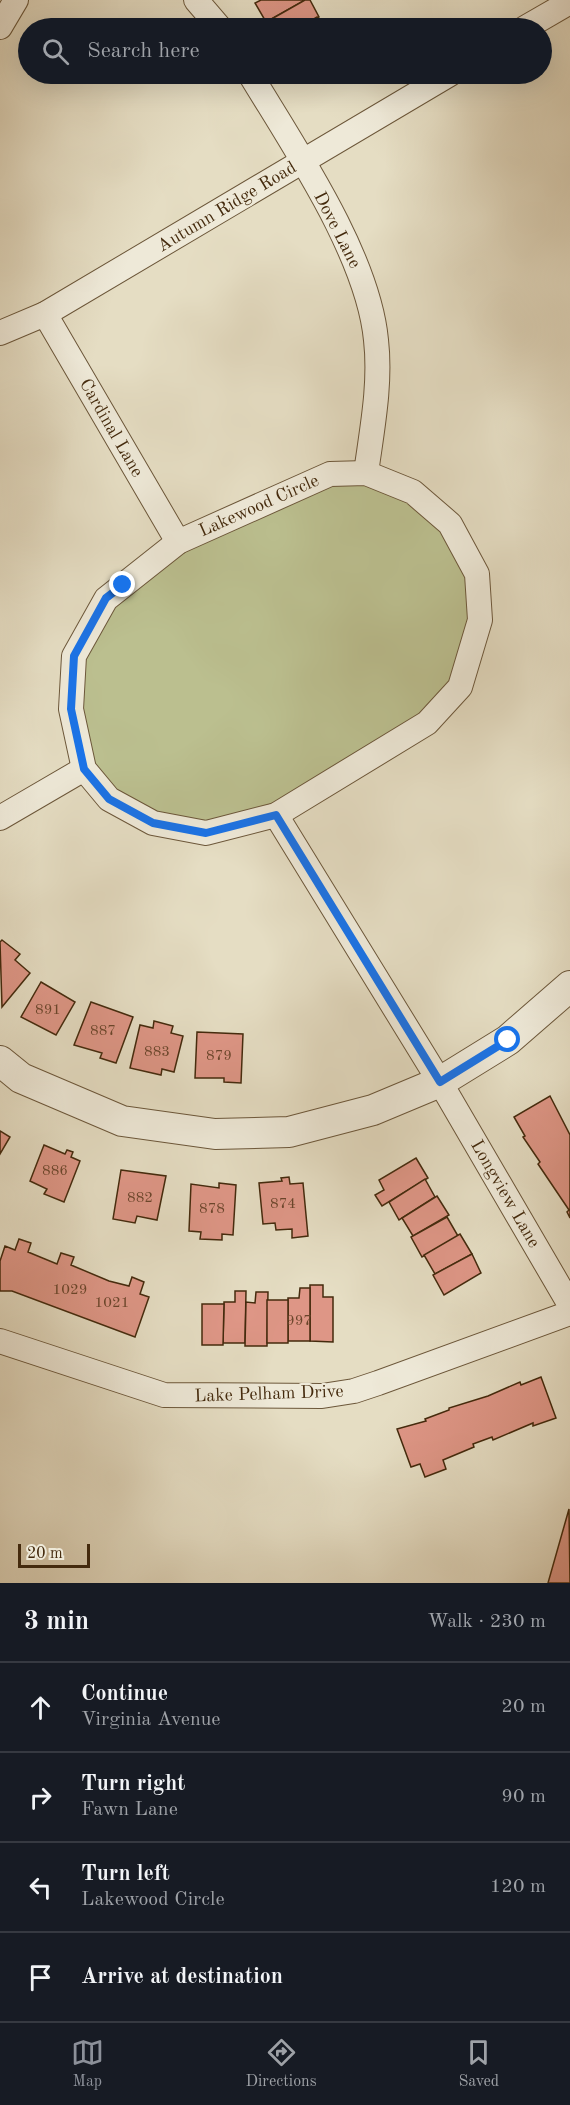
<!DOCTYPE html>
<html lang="en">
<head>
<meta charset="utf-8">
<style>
	:root { --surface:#171b24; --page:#242831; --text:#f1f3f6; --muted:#9ea1a6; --line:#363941; --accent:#8c9099 }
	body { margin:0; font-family:"Old Standard TT",serif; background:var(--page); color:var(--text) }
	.scale { position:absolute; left:18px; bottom:15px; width:72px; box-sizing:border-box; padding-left:6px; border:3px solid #442a0d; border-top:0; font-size:16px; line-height:21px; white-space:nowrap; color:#442a0d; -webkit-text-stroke:4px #eee9d8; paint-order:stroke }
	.stop { position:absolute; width:18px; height:18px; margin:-14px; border:4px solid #1a73e8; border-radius:50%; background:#fff }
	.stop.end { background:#1a73e8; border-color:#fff; box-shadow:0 2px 6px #0008 }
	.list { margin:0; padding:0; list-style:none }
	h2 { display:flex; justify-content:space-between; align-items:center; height:78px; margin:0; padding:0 24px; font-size:26px }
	h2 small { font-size:20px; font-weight:400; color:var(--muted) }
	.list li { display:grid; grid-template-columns:39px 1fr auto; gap:18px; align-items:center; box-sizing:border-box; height:90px; padding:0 24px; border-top:2px solid var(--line) }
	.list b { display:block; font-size:22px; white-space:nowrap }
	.list p { margin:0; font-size:20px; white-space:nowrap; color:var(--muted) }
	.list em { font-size:20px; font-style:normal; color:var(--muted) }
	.icon { flex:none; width:33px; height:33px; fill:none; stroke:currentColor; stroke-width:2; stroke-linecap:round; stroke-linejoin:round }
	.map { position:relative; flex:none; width:570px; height:1583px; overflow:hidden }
	.search { position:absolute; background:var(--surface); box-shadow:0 6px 24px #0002; left:18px; right:18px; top:18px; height:66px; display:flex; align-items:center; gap:15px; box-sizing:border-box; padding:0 21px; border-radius:33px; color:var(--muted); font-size:22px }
	.sheet { height:438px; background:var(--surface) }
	nav { display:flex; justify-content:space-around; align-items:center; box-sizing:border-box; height:84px; border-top:2px solid var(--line); background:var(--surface); font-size:16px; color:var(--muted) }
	nav a { display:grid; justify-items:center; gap:3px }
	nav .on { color:var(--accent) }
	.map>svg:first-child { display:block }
	.green { fill:#bbbf8f; stroke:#80744e; stroke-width:1.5 }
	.building { fill:#de9686; stroke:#442a0d; stroke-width:1.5 }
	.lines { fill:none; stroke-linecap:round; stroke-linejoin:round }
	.minor-casing { stroke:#6c573a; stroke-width:26 }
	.tertiary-casing { stroke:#6c573a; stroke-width:32 }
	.minor { stroke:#eee9d8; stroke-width:24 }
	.tertiary { stroke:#eee9d8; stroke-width:30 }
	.route { stroke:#1a73e8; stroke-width:8 }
	.labels { text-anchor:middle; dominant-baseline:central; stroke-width:4.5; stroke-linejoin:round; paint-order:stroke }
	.number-label { font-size:15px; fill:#6a452b }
	.street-label { font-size:18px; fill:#442a0d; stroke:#eee9d8 }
</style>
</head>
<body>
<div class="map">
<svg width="570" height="1583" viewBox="0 0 570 1583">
	<rect width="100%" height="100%" fill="#e5ddc3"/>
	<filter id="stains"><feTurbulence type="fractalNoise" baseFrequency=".00333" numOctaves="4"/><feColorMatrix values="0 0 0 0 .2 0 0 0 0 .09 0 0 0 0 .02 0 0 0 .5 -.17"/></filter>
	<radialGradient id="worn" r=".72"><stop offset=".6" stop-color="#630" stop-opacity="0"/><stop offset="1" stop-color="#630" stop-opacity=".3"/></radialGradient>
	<polygon class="green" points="366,473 437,513 477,574 460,687 276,815 206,833 153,823 84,769 72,690 106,599 178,542"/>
	<g class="building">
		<polygon points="261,0 305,0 266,22 255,3"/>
		<polygon points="305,0 310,0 319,17 298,28 272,28 268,21"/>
		<polygon points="317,17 324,28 298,28"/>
		<polygon points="2,940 20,954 15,960 30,973 2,1007 0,942"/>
		<polygon points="41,982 75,1002 56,1035 21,1017"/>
		<polygon points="91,1002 133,1017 116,1063 100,1058 102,1053 74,1045"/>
		<polygon points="154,1021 173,1026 171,1033 183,1036 174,1072 162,1069 161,1075 130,1068 140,1025 153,1028"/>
		<polygon points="197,1032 243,1034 241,1083 224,1082 224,1078 195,1078"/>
		<polygon points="550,1096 570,1135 570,1218 567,1212 569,1210 538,1164 540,1162 523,1137 525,1136 514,1117"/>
		<polygon points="0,1131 10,1137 0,1154"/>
		<polygon points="44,1145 65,1154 67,1150 73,1152 71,1157 80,1161 64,1202 44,1194 47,1189 30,1181"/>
		<polygon points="416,1158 428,1178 382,1206 375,1195 384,1190 379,1180"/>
		<polygon points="121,1170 166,1176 157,1220 137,1216 135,1223 113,1219"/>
		<polygon points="289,1177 290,1184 303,1183 308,1236 292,1238 292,1229 276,1230 275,1223 263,1224 259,1183 282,1181 281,1178"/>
		<polygon points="425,1179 435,1197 399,1220 389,1202"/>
		<polygon points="219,1183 236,1185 233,1235 222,1234 222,1240 200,1239 201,1232 189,1231 191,1184 219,1188"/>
		<polygon points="437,1196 449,1215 413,1236 402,1218"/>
		<polygon points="447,1217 458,1236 422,1257 411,1237"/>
		<polygon points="460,1234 472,1254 435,1274 424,1255"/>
		<polygon points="19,1239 31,1243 28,1252 57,1264 61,1253 74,1257 71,1265 109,1281 129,1286 132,1277 144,1282 140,1294 149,1297 135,1337 12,1291 0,1291 0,1261 5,1246 15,1250"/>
		<polygon points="472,1254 481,1273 444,1295 433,1275"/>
		<polygon points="310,1285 323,1285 323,1297 333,1297 333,1342 310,1341"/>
		<polygon points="300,1288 310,1288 310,1341 288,1341 288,1298 299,1298"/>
		<polygon points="235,1291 246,1291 245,1343 223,1343 224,1302 235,1302"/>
		<polygon points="256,1292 268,1292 267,1346 245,1346 246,1302 255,1303"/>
		<rect x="267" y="1300" width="21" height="43"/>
		<polygon points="202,1304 224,1304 223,1345 202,1345"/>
		<polygon points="541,1377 556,1418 533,1426 533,1423 493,1440 492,1437 473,1444 474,1447 443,1460 446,1469 425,1477 420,1464 411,1467 397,1429 426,1421 425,1419 449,1410 449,1408 488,1396 520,1382 521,1385"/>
		<polygon points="569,1509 570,1583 548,1583"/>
	</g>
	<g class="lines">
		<g class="minor-casing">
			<g id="minor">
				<polyline points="196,0 220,28"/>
				<polyline points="0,27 16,0"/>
				<polyline points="525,28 570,2"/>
				<path d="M250,74C294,147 368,255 376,340C381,384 372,429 366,473"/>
				<polyline points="45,314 178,542"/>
				<polyline points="0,333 45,314 450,74"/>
				<polygon points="366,473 413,492 450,524 477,574 480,620 460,687 427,723 276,815 206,833 153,823 109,799 84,769 71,709 74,656 106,599 178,542 330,474"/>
				<polyline points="276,815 440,1082 570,1305"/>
				<polyline points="0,818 84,769"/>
				<polyline points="0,1341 164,1395 322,1396 354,1391 378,1383 570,1313"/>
			</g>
		</g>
		<g class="tertiary-casing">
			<polyline id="tertiary" points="0,1061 21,1078 122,1121 215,1134 289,1132 373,1110 440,1082 508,1040 570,986"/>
		</g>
		<use href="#minor" class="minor"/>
		<use href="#tertiary" class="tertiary"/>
	</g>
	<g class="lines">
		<polyline class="route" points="123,585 106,598 74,656 71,709 84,769 109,799 153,823 206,833 276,815 440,1082 508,1040"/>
	</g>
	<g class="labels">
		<g class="number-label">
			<text x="48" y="1010">891</text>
			<text x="103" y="1031">887</text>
			<text x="157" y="1052">883</text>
			<text x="219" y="1056">879</text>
			<text x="55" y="1171">886</text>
			<text x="140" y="1198">882</text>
			<text x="283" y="1204">874</text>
			<text x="212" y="1209">878</text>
			<text x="70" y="1290">1029</text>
			<text x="112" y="1303">1021</text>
			<text x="299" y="1321">997</text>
		</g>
		<g class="street-label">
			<text transform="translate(227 207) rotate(-31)">Autumn Ridge Road</text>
			<text transform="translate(337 230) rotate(63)">Dove Lane</text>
			<text transform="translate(111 428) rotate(60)">Cardinal Lane</text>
			<text transform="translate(259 506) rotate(-24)">Lakewood Circle</text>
			<text transform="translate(505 1194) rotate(60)">Longview Lane</text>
			<text transform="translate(269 1394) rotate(-2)">Lake Pelham Drive</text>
		</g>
	</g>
	<rect width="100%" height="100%" filter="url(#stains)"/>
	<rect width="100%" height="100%" fill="url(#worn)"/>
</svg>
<div class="scale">20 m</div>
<div class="stop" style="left:508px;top:1040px"></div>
<div class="stop end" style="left:123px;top:585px"></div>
<div class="search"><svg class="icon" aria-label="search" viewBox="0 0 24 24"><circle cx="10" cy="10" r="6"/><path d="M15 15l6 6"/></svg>Search here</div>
</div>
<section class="sheet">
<h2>3 min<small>Walk · 230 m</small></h2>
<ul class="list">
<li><svg class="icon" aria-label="ahead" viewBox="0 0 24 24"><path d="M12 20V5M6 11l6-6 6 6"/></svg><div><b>Continue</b><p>Virginia Avenue</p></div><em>20 m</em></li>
<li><svg class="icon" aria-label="right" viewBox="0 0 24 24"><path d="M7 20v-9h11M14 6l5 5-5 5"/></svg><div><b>Turn right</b><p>Fawn Lane</p></div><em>90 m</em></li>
<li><svg class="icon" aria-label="left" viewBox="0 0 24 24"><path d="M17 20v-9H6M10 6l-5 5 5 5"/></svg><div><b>Turn left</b><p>Lakewood Circle</p></div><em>120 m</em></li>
<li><svg class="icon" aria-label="arrive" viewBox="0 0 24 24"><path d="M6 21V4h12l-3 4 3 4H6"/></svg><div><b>Arrive at destination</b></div></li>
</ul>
</section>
<nav>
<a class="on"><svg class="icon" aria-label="map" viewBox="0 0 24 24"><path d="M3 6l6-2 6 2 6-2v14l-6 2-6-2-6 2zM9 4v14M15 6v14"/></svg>Map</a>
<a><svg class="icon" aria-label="directions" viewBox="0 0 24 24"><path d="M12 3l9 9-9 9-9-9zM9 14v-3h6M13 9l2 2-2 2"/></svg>Directions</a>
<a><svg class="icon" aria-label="saved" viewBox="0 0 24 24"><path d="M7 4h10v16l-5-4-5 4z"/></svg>Saved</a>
</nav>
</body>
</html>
